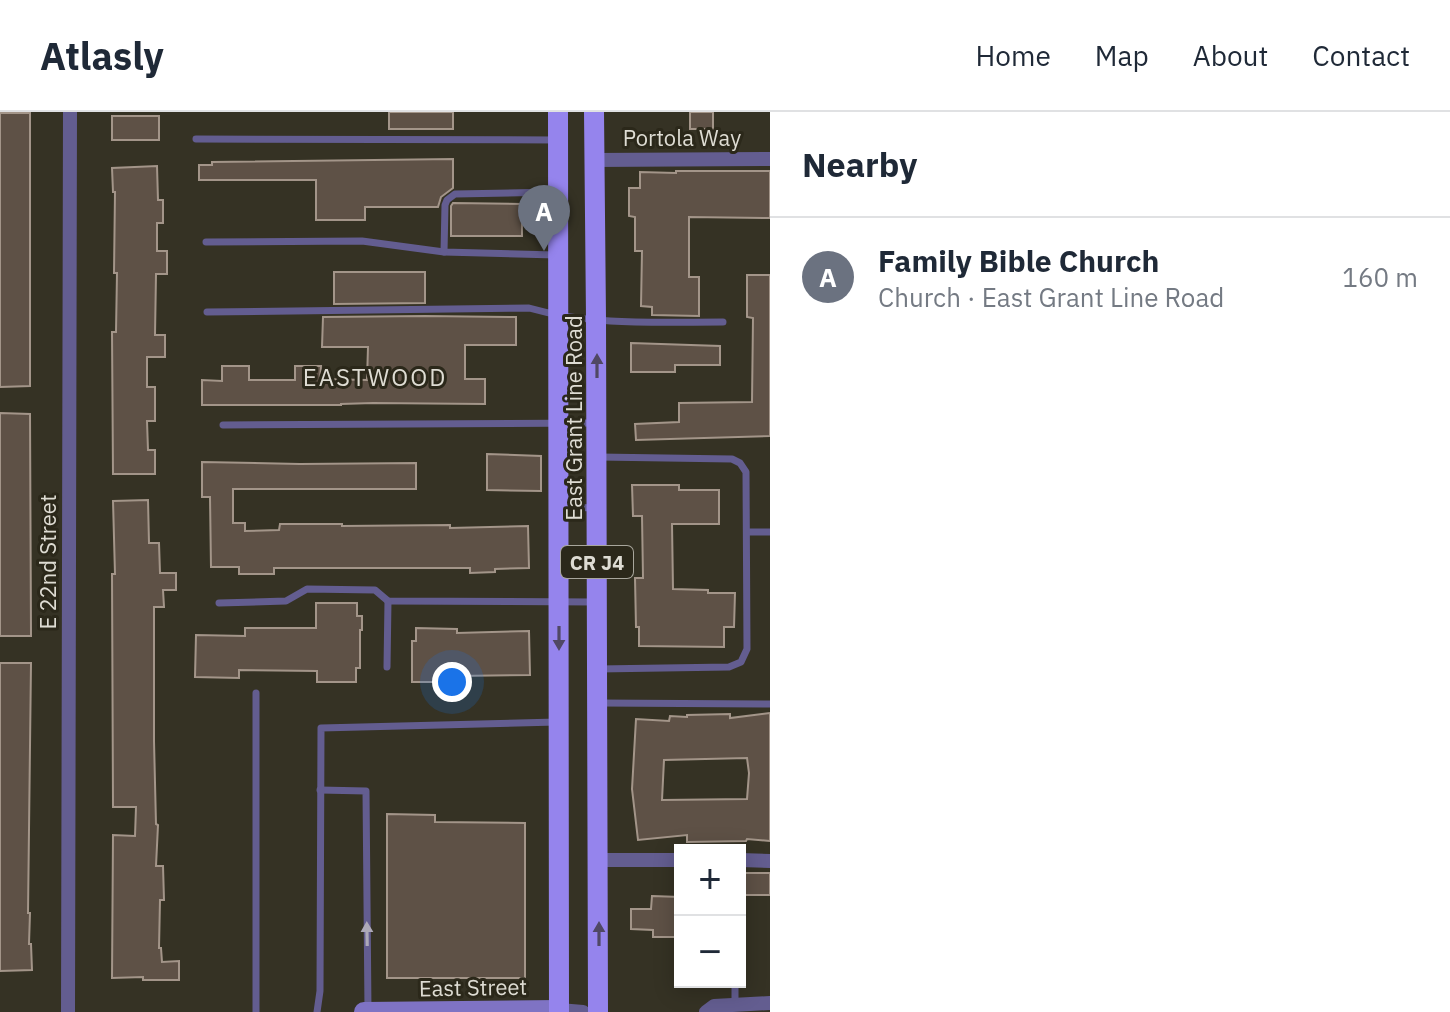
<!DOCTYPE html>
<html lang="en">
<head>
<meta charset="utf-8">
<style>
	:root { --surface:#fff; --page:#f6f6f7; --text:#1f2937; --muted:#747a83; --line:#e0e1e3; --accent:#b45309 }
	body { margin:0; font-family:"IBM Plex Sans",sans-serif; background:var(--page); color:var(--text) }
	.controls { position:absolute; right:24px; bottom:24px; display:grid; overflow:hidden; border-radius:0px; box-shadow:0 4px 20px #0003 }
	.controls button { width:72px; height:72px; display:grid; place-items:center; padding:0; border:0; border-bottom:2px solid var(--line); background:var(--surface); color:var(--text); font:40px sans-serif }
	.you { position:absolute; left:452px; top:570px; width:28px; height:28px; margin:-20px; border:6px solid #fff; border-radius:50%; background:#1a73e8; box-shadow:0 0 0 12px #1a73e833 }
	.badge { display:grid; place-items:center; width:52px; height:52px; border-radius:50%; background:var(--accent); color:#fff; font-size:26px; font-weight:700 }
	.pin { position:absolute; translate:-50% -66px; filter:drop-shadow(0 2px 4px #0008) }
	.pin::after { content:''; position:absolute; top:42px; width:28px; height:24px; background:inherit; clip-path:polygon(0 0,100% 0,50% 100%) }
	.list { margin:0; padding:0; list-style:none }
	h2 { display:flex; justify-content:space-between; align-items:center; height:104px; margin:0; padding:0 32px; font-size:34px }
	h2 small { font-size:26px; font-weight:400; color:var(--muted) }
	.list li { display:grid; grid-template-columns:52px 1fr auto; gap:24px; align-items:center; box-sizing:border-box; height:120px; padding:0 32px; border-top:2px solid var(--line) }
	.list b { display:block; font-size:30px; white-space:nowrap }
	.list p { margin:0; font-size:26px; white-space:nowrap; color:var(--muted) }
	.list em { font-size:26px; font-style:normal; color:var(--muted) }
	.map { position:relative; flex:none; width:770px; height:900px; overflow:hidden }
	header { display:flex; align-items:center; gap:48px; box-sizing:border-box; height:112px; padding:0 40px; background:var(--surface); border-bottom:2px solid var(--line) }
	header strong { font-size:38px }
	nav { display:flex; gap:44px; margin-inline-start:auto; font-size:28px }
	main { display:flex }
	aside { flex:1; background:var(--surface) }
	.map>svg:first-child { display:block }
	.building { fill:#5e5146; stroke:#a39589; stroke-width:2; fill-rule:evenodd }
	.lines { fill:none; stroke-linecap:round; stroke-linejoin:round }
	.lane { stroke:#635d90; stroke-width:7 }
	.street { stroke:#635d90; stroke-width:14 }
	.secondary { stroke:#7f73c4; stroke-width:20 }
	.primary { stroke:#9584ed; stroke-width:20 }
	.oneway { fill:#504864 }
	.oneway2 { fill:#ada9b8 }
	.labels { text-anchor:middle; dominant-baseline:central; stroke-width:6; stroke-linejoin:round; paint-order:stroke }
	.shield { fill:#2b281a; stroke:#a8a69c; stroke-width:2 }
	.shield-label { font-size:20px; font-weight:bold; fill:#dedcd3 }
	.street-label { font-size:22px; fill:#dedcd3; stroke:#2b281a }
	.neighbourhood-label { font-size:24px; letter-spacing:2px; fill:#dedcd3; stroke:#2b281a }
</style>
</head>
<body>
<header>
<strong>Atlasly</strong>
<nav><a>Home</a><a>Map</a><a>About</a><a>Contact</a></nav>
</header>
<main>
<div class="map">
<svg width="770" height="900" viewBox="0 0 770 900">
	<rect width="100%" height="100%" fill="#353224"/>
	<g class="building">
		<rect x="389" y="0" width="64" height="17"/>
		<rect x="690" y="0" width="23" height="17"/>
		<polygon points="0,1 30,1 30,274 0,275"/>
		<rect x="112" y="4" width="47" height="24"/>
		<polygon points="453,47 453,76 441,85 438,95 365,95 365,108 316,108 316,68 199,68 199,53 212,53 212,50"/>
		<polygon points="157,54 158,88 163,88 163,111 157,111 157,139 167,139 167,162 156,162 155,223 165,223 165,245 147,245 147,275 155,275 155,309 147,309 148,338 155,338 155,362 113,362 112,220 116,220 117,161 114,161 115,80 113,80 112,56"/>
		<polygon points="676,59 770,59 770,106 689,105 689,165 699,165 699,204 652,203 652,195 641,194 642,139 635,139 635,105 629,104 629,76 640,76 640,60 676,61"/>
		<polygon points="453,91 522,92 522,124 451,124 451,94"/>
		<polygon points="334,160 425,160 425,191 334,192"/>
		<polygon points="747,163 770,163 770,324 636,328 635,312 679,310 679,291 752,290 753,206 747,205"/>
		<polygon points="425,204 516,205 516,233 465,233 465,267 485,267 485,292 373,291 341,292 341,293 202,293 202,268 222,269 222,254 249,254 249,268 295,268 295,254 321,254 320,267 367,268 368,235 322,235 323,205"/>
		<polygon points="631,231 720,234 720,253 675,253 675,260 631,260"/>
		<polygon points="0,301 30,302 31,524 0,524"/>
		<polygon points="487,342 541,344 541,379 487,378"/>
		<polygon points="202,350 300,352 416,351 416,377 233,377 233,411 245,411 245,419 279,418 280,412 342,412 342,414 450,413 450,416 528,414 529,456 495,457 495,460 470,461 470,456 274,456 274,462 239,462 239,455 211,455 210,385 202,385"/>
		<polygon points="632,373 679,373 679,378 719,378 719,412 672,412 673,477 708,478 708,481 735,481 734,515 724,515 724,535 639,534 639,515 636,515 635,466 643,466 642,404 633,404"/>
		<polygon points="148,388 149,431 159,431 160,461 176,461 176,478 163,478 164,495 154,495 154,629 156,712 158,713 156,754 163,754 164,788 160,788 159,836 161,836 162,850 179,849 179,868 143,868 143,865 112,866 113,723 135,724 136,695 113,695 112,462 115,462 113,389"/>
		<polygon points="316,491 357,491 357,504 362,504 362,518 360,518 360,556 356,556 356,570 317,570 317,559 239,558 239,566 195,565 196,523 245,524 245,516 316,516"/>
		<polygon points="416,516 457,517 457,521 529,519 530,563 456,564 456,570 412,570 412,529 416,529"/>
		<polygon points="0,551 31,551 28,801 30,801 29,832 31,832 32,858 0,859"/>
		<path d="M770,601V729L747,727L746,729L687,730V723L638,728L632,677L636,607L669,609L670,604L687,605V603L730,602V606ZM747,646L749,661L747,687L662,688L664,648Z"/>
		<polygon points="387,702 435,703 435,710 525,711 525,866 387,866"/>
		<rect x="740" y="761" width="30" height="22"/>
		<polygon points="652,784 680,785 680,825 653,825 653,818 631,817 631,797 651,797"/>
	</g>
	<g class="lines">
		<g class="lane">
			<polyline points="196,27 556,28"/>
			<polyline points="206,130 362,129 444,140 556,143"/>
			<polyline points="444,140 445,93 447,88 455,82 556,80"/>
			<path d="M207,200L529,196C591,214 659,210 723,210"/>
			<polyline points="223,313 593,311"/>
			<polyline points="561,395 596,396"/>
			<polyline points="747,420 770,420"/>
			<polyline points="219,491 286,489 307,477 375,478 388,489 594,490"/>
			<polyline points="387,555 388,489"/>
			<polyline points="598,557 729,555 741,550 747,537 746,360 740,351 732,347 599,345"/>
			<polyline points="600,591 770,592"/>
			<polyline points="320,678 366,679 368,899"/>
			<polyline points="735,892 735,870"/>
			<polyline points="256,900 256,581"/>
			<polyline points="317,900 320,879 321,616 557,610"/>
		</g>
		<g class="street">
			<polyline points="594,48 770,47"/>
			<polyline points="599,748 680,748"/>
			<polyline points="740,748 770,749"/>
			<polyline points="559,898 583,900"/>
			<polyline points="68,900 70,0"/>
			<polyline points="706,900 714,894 770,891"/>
		</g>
		<polyline class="secondary" points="364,900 559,898"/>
		<g class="primary">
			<polyline points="558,0 559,900"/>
			<polyline points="594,0 596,207 598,900"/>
		</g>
	</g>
	<defs><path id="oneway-solid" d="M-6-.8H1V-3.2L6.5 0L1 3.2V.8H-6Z" transform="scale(2)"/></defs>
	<g class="oneway">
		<use href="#oneway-solid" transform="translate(597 254) rotate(-90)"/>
		<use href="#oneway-solid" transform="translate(559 526) rotate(90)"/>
		<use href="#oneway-solid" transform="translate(599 822) rotate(-90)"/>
	</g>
	<use class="oneway2" href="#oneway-solid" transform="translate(367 822) rotate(-91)"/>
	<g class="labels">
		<rect class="shield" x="561" y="434" width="72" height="32" rx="6"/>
		<g class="shield-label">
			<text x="597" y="450">CR J4</text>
		</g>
		<g class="street-label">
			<text x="682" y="25">Portola Way</text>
			<text transform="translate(573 306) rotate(-90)">East Grant Line Road</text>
			<text transform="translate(47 450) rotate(-90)">E 22nd Street</text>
			<text transform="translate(473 875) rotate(-1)">East Street</text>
		</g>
		<g class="neighbourhood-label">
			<text x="375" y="265">EASTWOOD</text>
		</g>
	</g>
</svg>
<div class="controls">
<button>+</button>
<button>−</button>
</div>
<div class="you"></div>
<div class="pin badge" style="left:544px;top:139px;background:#6b7280">A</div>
</div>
<aside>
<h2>Nearby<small></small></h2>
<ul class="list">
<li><span class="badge" style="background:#6b7280">A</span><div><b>Family Bible Church</b><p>Church · East Grant Line Road</p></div><em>160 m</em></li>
</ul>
</aside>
</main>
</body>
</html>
